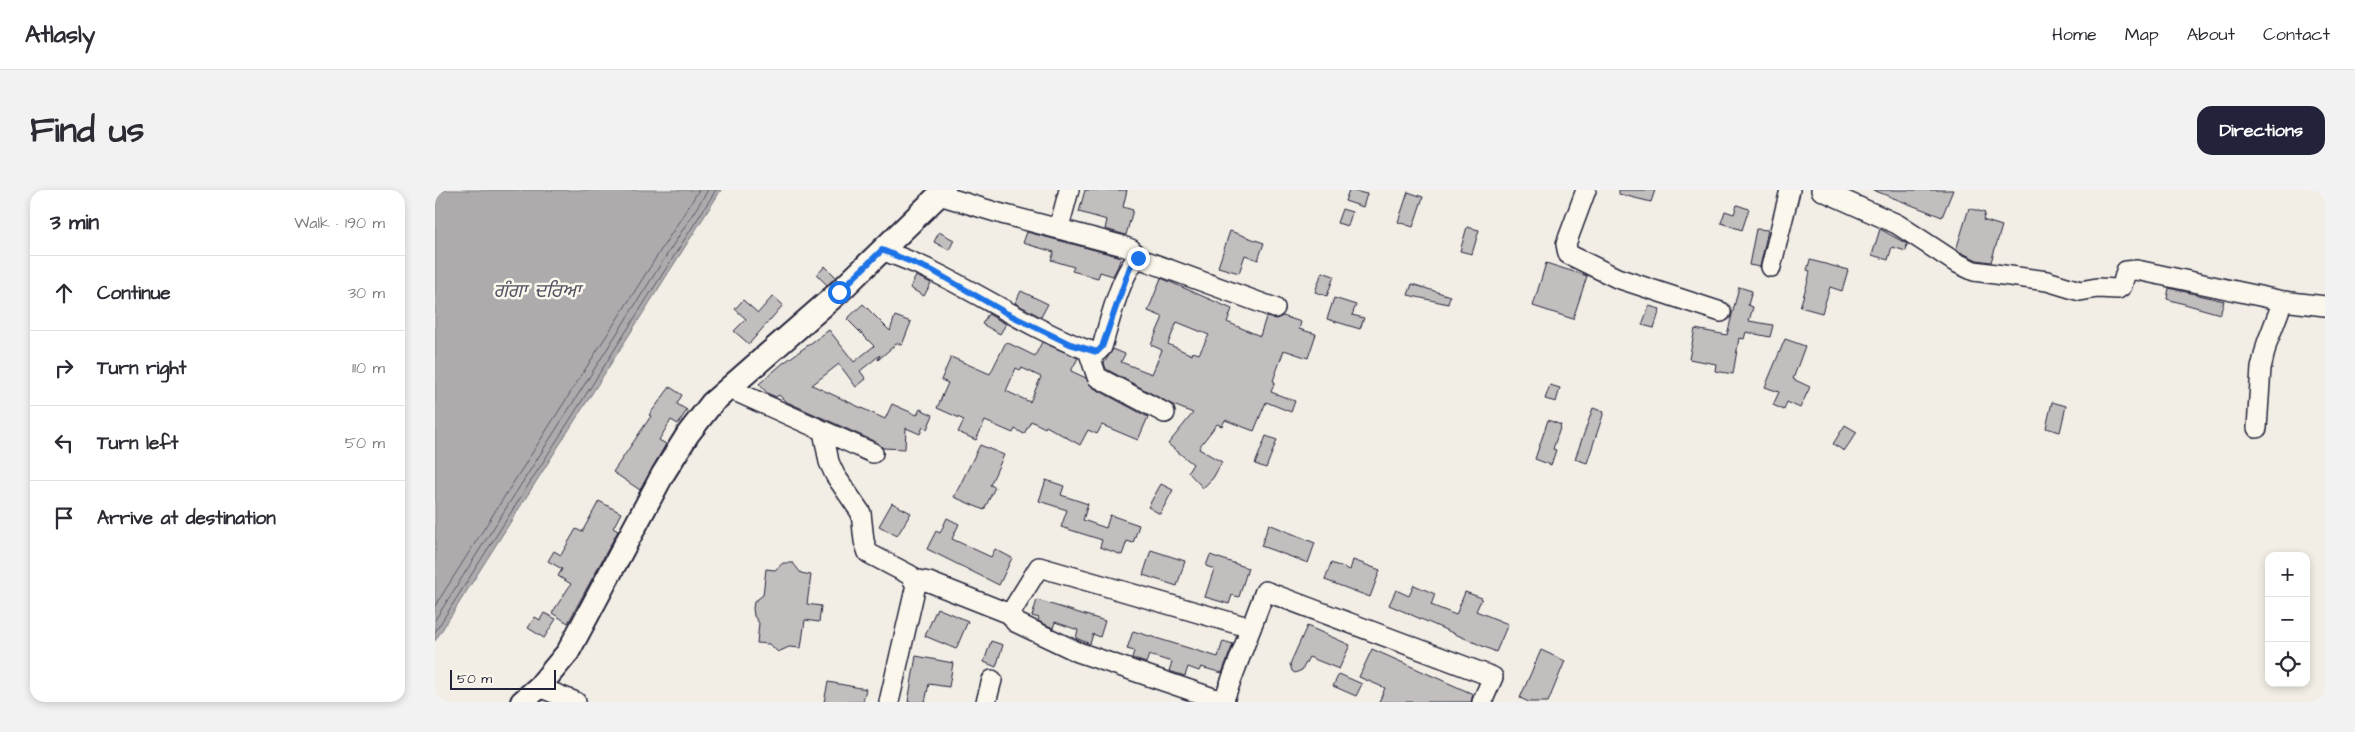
<!DOCTYPE html>
<html lang="en">
<head>
<meta charset="utf-8">
<style>
	:root { --surface:#fff; --page:#f2f2f3; --text:#2b2b33; --muted:#7c7c81; --line:#e1e1e2; --accent:#22223b }
	body { margin:0; font-family:"Architects Daughter","Noto Sans Gurmukhi",sans-serif; background:var(--page); color:var(--text) }
	.controls { position:absolute; right:15px; bottom:15px; display:grid; overflow:hidden; border-radius:10px; box-shadow:0 2px 8px #0003 }
	.controls button { width:45px; height:45px; display:grid; place-items:center; padding:0; border:0; border-bottom:1px solid var(--line); background:var(--surface); color:var(--text); font:25px sans-serif }
	.scale { position:absolute; left:15px; bottom:12px; width:106px; box-sizing:border-box; padding-left:5px; border:2px solid #22223b; border-top:0; font-size:14px; line-height:18px; white-space:nowrap; color:#22223b; -webkit-text-stroke:4px #fbf7ec; paint-order:stroke }
	.stop { position:absolute; width:15px; height:15px; margin:-11px; border:4px solid #1a73e8; border-radius:50%; background:#fff }
	.stop.end { background:#1a73e8; border-color:#fff; box-shadow:0 1px 5px #0008 }
	.list { margin:0; padding:0; list-style:none }
	h2 { display:flex; justify-content:space-between; align-items:center; height:65px; margin:0; padding:0 20px; font-size:21px }
	h2 small { font-size:16px; font-weight:400; color:var(--muted) }
	.list li { display:grid; grid-template-columns:32px 1fr auto; gap:15px; align-items:center; box-sizing:border-box; height:75px; padding:0 20px; border-top:1px solid var(--line) }
	.list b { display:block; font-size:19px; white-space:nowrap }
	.list em { font-size:16px; font-style:normal; color:var(--muted) }
	.icon { flex:none; width:28px; height:28px; fill:none; stroke:currentColor; stroke-width:2; stroke-linecap:round; stroke-linejoin:round }
	.map { position:relative; flex:none; width:1890px; height:512px; overflow:hidden; border-radius:15px }
	header { display:flex; align-items:center; gap:30px; box-sizing:border-box; height:70px; padding:0 25px; background:var(--surface); border-bottom:1px solid var(--line) }
	header strong { font-size:24px }
	nav { display:flex; gap:28px; margin-inline-start:auto; font-size:18px }
	.intro { display:flex; align-items:center; justify-content:space-between; box-sizing:border-box; height:120px; padding:0 30px }
	h1 { margin:0; font-size:35px }
	.button { padding:12px 22px; border-radius:15px; background:var(--accent); color:#fff; font-size:18px; font-weight:700 }
	main { display:flex; gap:30px; padding:0 30px }
	aside { flex:1; background:var(--surface); border-radius:15px; box-shadow:0 2px 8px #0003 }
	.map>svg:first-child { display:block }
	.water { fill:#aeabad; stroke:#76747f }
	.lines { fill:none; stroke-linecap:round; stroke-linejoin:round }
	.shore { stroke:#5a5969; stroke-width:1 }
	.building { fill:#c2bebe; stroke:#22223b; fill-rule:evenodd }
	.minor-casing { stroke:#22223b; stroke-width:22 }
	.major-casing { stroke:#22223b; stroke-width:26 }
	.minor { stroke:#fbf7ec; stroke-width:19 }
	.major { stroke:#fbf7ec; stroke-width:22 }
	.route { stroke:#1a73e8; stroke-width:6 }
	.labels { text-anchor:middle; dominant-baseline:central; stroke-width:5; stroke-linejoin:round; paint-order:stroke }
	.water-label { font-size:19px; font-style:italic; fill:#535263; stroke:#fbf7ec }
</style>
</head>
<body>
<header>
<strong>Atlasly</strong>
<nav><a>Home</a><a>Map</a><a>About</a><a>Contact</a></nav>
</header>
<div class="intro"><h1>Find us</h1><a class="button">Directions</a></div>
<main>
<aside>
<h2>3 min<small>Walk · 190 m</small></h2>
<ul class="list">
<li><svg class="icon" aria-label="ahead" viewBox="0 0 24 24"><path d="M12 20V5M6 11l6-6 6 6"/></svg><div><b>Continue</b></div><em>30 m</em></li>
<li><svg class="icon" aria-label="right" viewBox="0 0 24 24"><path d="M7 20v-9h11M14 6l5 5-5 5"/></svg><div><b>Turn right</b></div><em>110 m</em></li>
<li><svg class="icon" aria-label="left" viewBox="0 0 24 24"><path d="M17 20v-9H6M10 6l-5 5 5 5"/></svg><div><b>Turn left</b></div><em>50 m</em></li>
<li><svg class="icon" aria-label="arrive" viewBox="0 0 24 24"><path d="M6 21V4h12l-3 4 3 4H6"/></svg><div><b>Arrive at destination</b></div></li>
</ul>
</aside>
<div class="map">
<svg width="1890" height="512" viewBox="0 0 1890 512">
	<rect width="100%" height="100%" fill="#f2eee5"/>
	<filter id="ink" filterUnits="userSpaceOnUse"><feTurbulence type="fractalNoise" baseFrequency=".02" numOctaves="2"/><feDisplacementMap in="SourceGraphic" scale="10" xChannelSelector="R" yChannelSelector="G"/><feConvolveMatrix kernelMatrix="1 2 1 2 8 2 1 2 1" color-interpolation-filters="sRGB"/></filter>
	<g filter="url(#ink)">
		<polygon class="water" points="0,0 286,0 0,451"/>
		<g class="lines">
			<g class="shore">
				<polyline points="0,416 264,0"/>
				<polyline points="0,430 273,0"/>
				<polyline points="0,442 281,0"/>
			</g>
		</g>
		<g class="building">
			<polygon points="650,0 692,0 688,17 698,20 691,45 670,39 672,30 644,22"/>
			<polygon points="914,0 932,4 928,17 910,11"/>
			<polygon points="1184,0 1220,0 1216,12 1184,4"/>
			<polygon points="1438,0 1518,0 1507,27"/>
			<polygon points="973,2 988,7 978,37 963,32"/>
			<polygon points="1302,15 1314,19 1307,40 1286,33 1290,21 1299,24"/>
			<polygon points="1534,18 1550,23 1548,30 1567,36 1556,72 1542,70 1521,60"/>
			<polygon points="907,19 917,22 913,36 902,33"/>
			<polygon points="1032,37 1044,40 1037,64 1025,61"/>
			<polygon points="1321,39 1333,40 1325,77 1314,75"/>
			<polygon points="1445,39 1472,54 1471,61 1457,57 1453,70 1437,65"/>
			<polygon points="795,41 829,53 823,70 810,65 804,83 783,77"/>
			<polygon points="504,42 519,50 514,60 499,52"/>
			<polygon points="592,42 686,67 683,76 678,86 665,82 663,88 637,81 639,77 616,70 619,62 588,53"/>
			<polygon points="1375,70 1413,80 1407,101 1395,97 1387,123 1365,117 1373,91 1375,81 1372,80"/>
			<polygon points="1111,73 1152,86 1138,129 1098,116"/>
			<polygon points="390,76 401,87 392,95 382,85"/>
			<polygon points="887,82 899,86 892,106 880,102"/>
			<polygon points="481,86 496,93 489,106 475,98"/>
			<path d="M726,88L797,119L792,132L825,146L831,127L841,129L848,126L866,132L864,139L881,144L873,168L849,160L838,191L840,192L836,202L860,211L856,222L831,212L819,241L790,230L787,236L782,234L765,256L764,259L787,272L778,288L768,298L753,282L758,274L733,254L758,223L736,214L671,179L669,173L678,159L690,164L686,172L717,184L727,160L716,155L728,127L713,121ZM742,132L774,145L764,164L758,162L757,165L733,154Z"/>
			<polygon points="977,94 1015,106 1013,114 973,105"/>
			<polygon points="1304,97 1317,101 1313,115 1318,117 1314,131 1338,135 1335,147 1311,142 1309,149 1304,148 1298,184 1280,181 1281,174 1254,169 1260,139 1292,145"/>
			<polygon points="1734,98 1789,111 1785,124 1732,109"/>
			<polygon points="586,101 613,114 606,127 580,113"/>
			<polygon points="338,106 348,115 314,154 299,141 311,129 300,119 308,110 323,123"/>
			<polygon points="899,108 921,115 917,125 929,128 925,139 892,129"/>
			<polygon points="428,114 455,141 460,126 476,132 467,155 462,153 443,170 445,165 425,181 431,189 421,197 404,174 377,195 450,229 457,214 482,225 485,219 498,225 492,239 488,237 485,244 471,238 470,259 448,258 443,253 350,211 344,205 341,207 332,203 324,194 347,174 394,140 419,172 439,156 412,129"/>
			<polygon points="1214,116 1225,119 1219,138 1207,135"/>
			<polygon points="553,124 571,134 565,144 547,134"/>
			<polygon points="1350,149 1370,156 1358,189 1375,197 1365,218 1352,212 1349,220 1338,215 1344,202 1330,197"/>
			<path d="M571,152L600,166L607,152L643,168L636,181L651,188L657,197L713,227L703,250L667,235L662,244L653,240L645,255L611,236L610,238L596,231L589,244L580,239L578,243L550,231L541,250L523,242L529,230L502,218L513,193L506,190L516,167L555,184ZM581,178L585,180L587,178L606,187L595,212L571,201Z"/>
			<polygon points="1115,195 1125,198 1121,212 1110,209"/>
			<polygon points="235,197 247,205 242,214 252,220 243,234 236,230 224,250 231,254 205,300 178,282 216,226 214,225"/>
			<polygon points="1617,212 1631,216 1625,242 1611,238"/>
			<polygon points="1158,218 1169,222 1152,273 1140,269"/>
			<polygon points="1113,230 1126,235 1118,259 1121,260 1116,275 1100,269"/>
			<polygon points="1410,235 1422,242 1409,261 1398,254"/>
			<polygon points="831,246 842,250 831,278 820,274"/>
			<polygon points="545,255 569,265 555,295 560,297 549,320 519,307"/>
			<polygon points="611,290 629,296 626,305 653,314 648,330 671,338 675,325 704,335 698,353 692,351 687,365 665,357 667,350 626,337 632,320 604,311"/>
			<polygon points="726,294 738,300 725,324 713,317"/>
			<polygon points="164,311 186,323 178,338 183,341 133,433 117,423 136,394 123,386 127,379 113,371 119,361 126,365 141,339 147,342"/>
			<polygon points="457,313 476,323 462,346 444,336"/>
			<polygon points="512,328 524,334 517,349 556,367 560,359 577,368 564,395 492,359 501,341 505,343"/>
			<polygon points="834,334 880,353 873,373 826,356"/>
			<polygon points="716,360 750,371 742,396 708,385"/>
			<polygon points="775,365 813,378 804,407 797,405 794,414 770,407 779,379 771,376"/>
			<polygon points="918,370 945,380 935,407 890,390 896,373 915,380"/>
			<polygon points="348,373 358,373 366,383 376,385 372,414 386,416 384,432 370,430 366,458 354,457 343,462 334,454 322,453 324,433 319,426 318,418 319,412 328,405 331,379 340,380"/>
			<polygon points="979,395 1000,404 996,415 1021,425 1030,402 1047,408 1041,421 1073,434 1061,462 954,415 961,400 974,406"/>
			<polygon points="602,410 670,431 665,447 658,444 655,454 641,448 643,440 620,432 618,438 603,431 604,428 597,426"/>
			<polygon points="502,418 533,431 521,459 490,446"/>
			<polygon points="109,423 121,429 109,448 93,438 100,427 105,430"/>
			<polygon points="872,436 915,455 904,479 874,467 867,480 860,483 857,481 855,474"/>
			<polygon points="698,441 783,467 788,451 798,454 787,483 766,477 764,481 753,477 750,486 734,481 737,472 714,465 711,473 697,468 699,461 692,459"/>
			<polygon points="556,451 568,455 561,477 549,472"/>
			<polygon points="937,459 1038,504 1036,512 944,512 950,498 924,487"/>
			<polygon points="1106,460 1130,471 1113,512 1094,512 1085,508"/>
			<polygon points="481,466 518,473 514,497 494,494 490,512 473,512"/>
			<polygon points="904,484 927,494 921,506 898,496"/>
			<polygon points="393,492 431,499 428,512 389,512"/>
		</g>
		<g class="lines">
			<g class="minor-casing">
				<g id="minor">
					<polyline points="1151,0 1131,54 1133,64 1182,88 1286,122"/>
					<polyline points="1386,0 1462,34 1520,72 1539,81 1612,91 1645,101 1662,98 1683,99 1687,96 1691,81 1702,80 1848,111 1890,116"/>
					<polyline points="504,5 567,24 685,55 696,59 703,68"/>
					<polyline points="624,37 634,0"/>
					<path d="M447,60C464,67 481,73 497,81C551,107 601,142 658,162H662L667,157C674,134 686,82 703,68L840,118"/>
					<polyline points="1336,77 1355,0"/>
					<polyline points="653,160 662,187 730,223"/>
					<polyline points="293,198 438,263"/>
					<polyline points="1822,238 1826,178 1832,153 1848,111"/>
					<polyline points="388,241 394,272 400,285 426,323 429,351 433,363 475,385 481,395 454,512"/>
					<polyline points="479,389 494,392 575,424 580,432 643,462 790,512"/>
					<polyline points="575,424 604,377 816,438"/>
					<polyline points="104,497 141,512"/>
					<polyline points="551,512 557,490"/>
					<polyline points="788,512 830,401 1058,487 1047,512"/>
				</g>
			</g>
			<g class="major-casing">
				<polyline id="major" points="87,512 104,497 133,462 228,284 253,244 277,213 404,102 509,0"/>
			</g>
			<use href="#minor" class="minor"/>
			<use href="#major" class="major"/>
		</g>
	</g>
	<g class="lines" filter="url(#ink)">
		<polyline class="route" points="404,102 447,60 498,81 573,124 635,154 662,162 667,157 695,77 703,68"/>
	</g>
	<g class="labels">
		<g class="water-label">
			<text x="102" y="101">ਗੰਗਾ ਦਰਿਆ</text>
		</g>
	</g>
</svg>
<div class="controls">
<button>+</button>
<button>−</button>
<button><svg class="icon" aria-label="locate" viewBox="0 0 24 24"><circle cx="12" cy="12" r="6"/><path d="M12 2v4M12 18v4M2 12h4M18 12h4"/></svg></button>
</div>
<div class="scale">50 m</div>
<div class="stop" style="left:404px;top:102px"></div>
<div class="stop end" style="left:703px;top:68px"></div>
</div>
</main>
</body>
</html>
